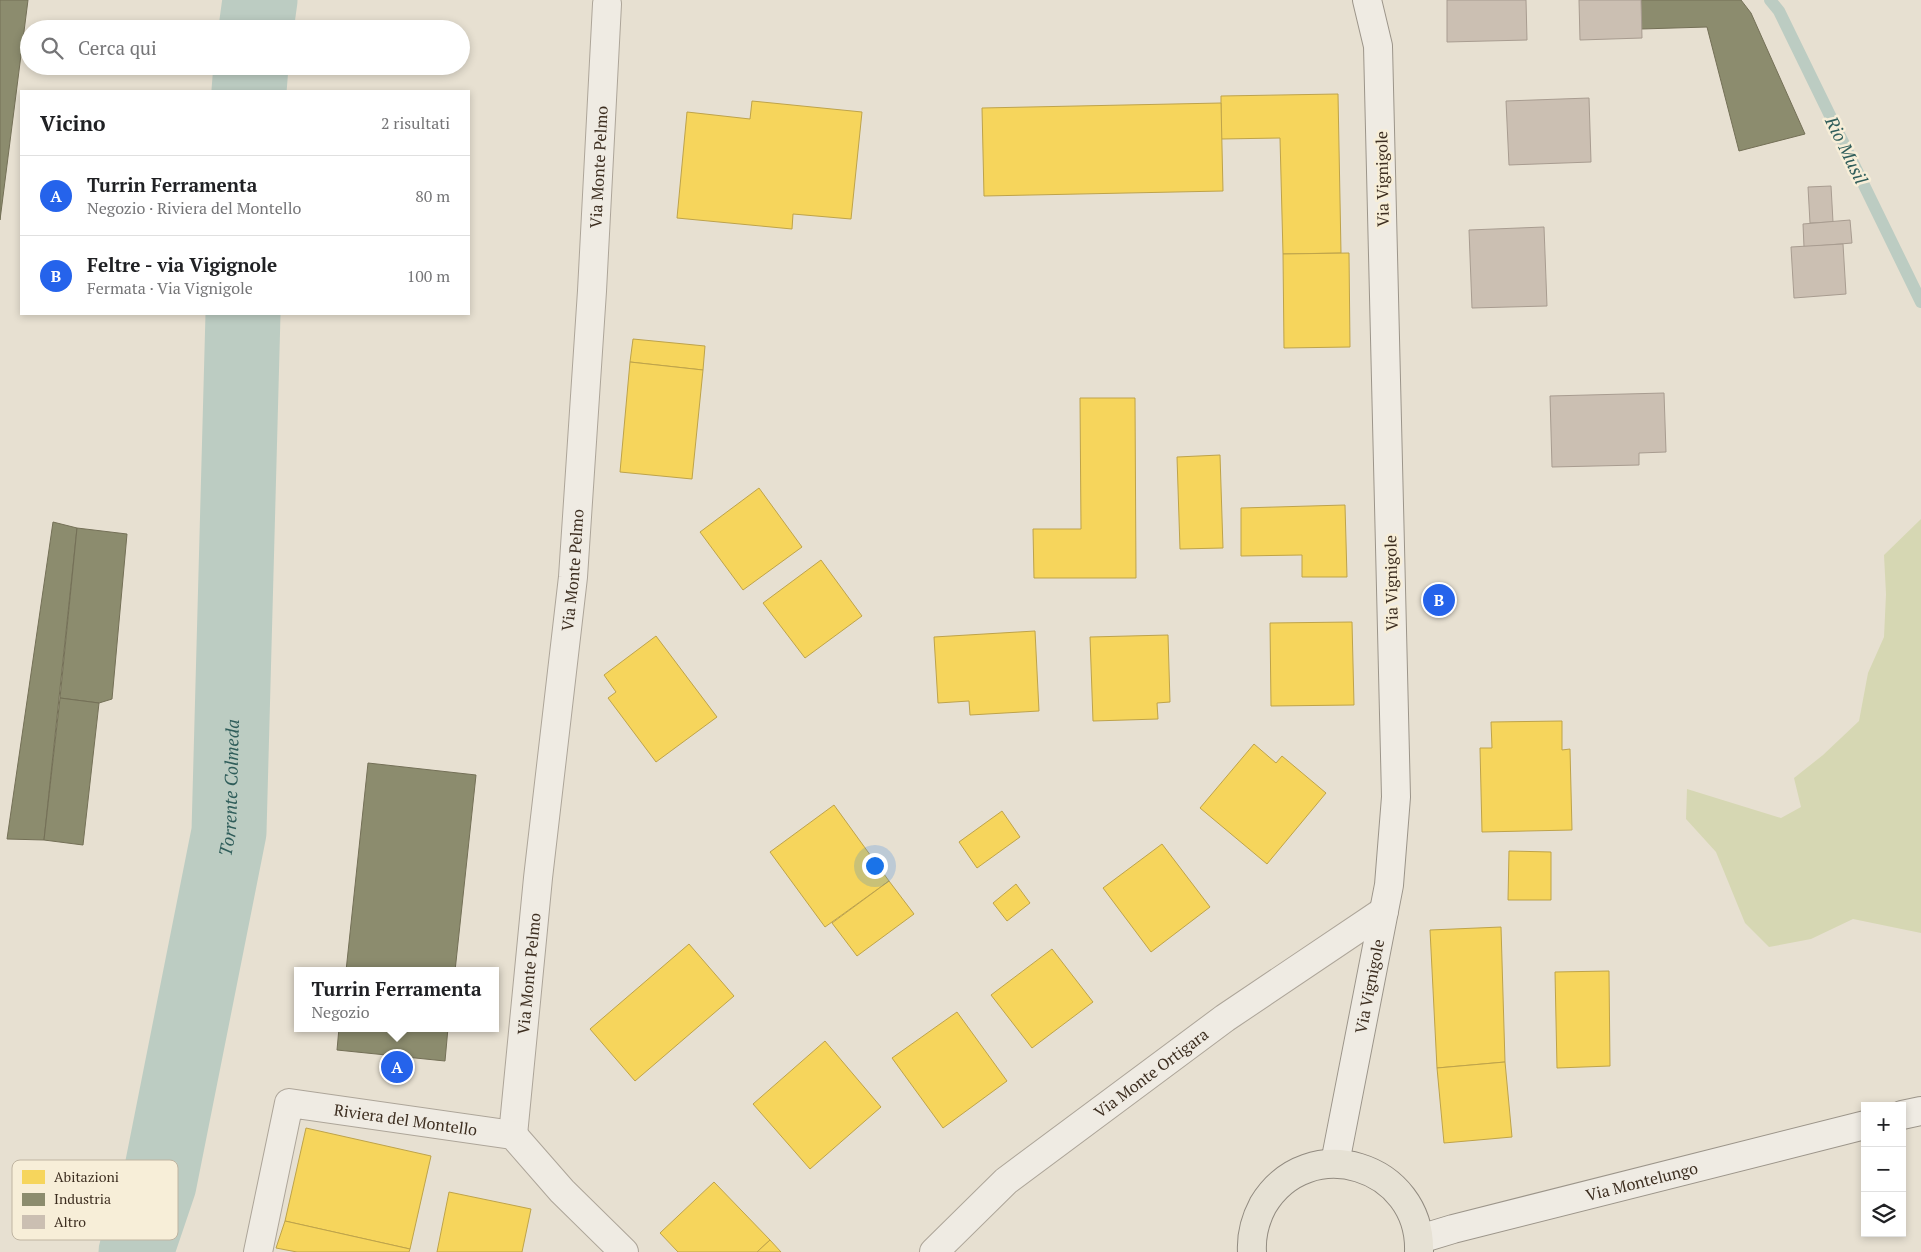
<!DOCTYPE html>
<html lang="it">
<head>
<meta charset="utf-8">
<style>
	:root { --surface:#fff; --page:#f6f6f6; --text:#202124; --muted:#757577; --line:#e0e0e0; --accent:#2563eb }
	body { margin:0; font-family:"PT Serif",serif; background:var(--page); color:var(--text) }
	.controls { position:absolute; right:15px; bottom:15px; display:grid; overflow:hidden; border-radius:0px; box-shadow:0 2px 8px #0003 }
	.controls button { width:45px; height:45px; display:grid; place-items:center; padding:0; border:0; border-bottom:1px solid var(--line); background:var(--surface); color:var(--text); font:25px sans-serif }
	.you { position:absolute; left:874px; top:865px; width:18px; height:18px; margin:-12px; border:4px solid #fff; border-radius:50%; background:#1a73e8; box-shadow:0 0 0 8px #1a73e833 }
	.badge { display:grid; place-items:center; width:32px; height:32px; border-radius:50%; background:var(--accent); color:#fff; font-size:16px; font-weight:700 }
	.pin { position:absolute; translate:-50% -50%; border:2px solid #fff; box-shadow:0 1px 5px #0006 }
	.popup { position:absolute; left:294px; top:967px; width:205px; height:65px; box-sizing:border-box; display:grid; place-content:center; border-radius:0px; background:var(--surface); filter:drop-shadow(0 1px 4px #0005); font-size:16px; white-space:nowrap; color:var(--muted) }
	.popup b { font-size:19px; color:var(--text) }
	.popup::after { content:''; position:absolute; left:50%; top:100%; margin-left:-10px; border:10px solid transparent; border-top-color:var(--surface) }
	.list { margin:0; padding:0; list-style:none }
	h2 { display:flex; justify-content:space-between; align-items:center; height:65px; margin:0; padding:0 20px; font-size:21px }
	h2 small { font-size:16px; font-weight:400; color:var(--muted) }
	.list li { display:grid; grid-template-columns:32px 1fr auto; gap:15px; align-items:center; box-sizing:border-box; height:80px; padding:0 20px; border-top:1px solid var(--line) }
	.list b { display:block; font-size:19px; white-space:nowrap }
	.list p { margin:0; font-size:16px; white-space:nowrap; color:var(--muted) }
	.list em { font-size:16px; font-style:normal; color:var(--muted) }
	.icon { flex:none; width:28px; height:28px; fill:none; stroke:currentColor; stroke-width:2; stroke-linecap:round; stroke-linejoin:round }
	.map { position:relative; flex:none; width:1921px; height:1252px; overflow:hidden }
	.search { position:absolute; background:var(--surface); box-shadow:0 2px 8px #0003; left:20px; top:20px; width:450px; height:55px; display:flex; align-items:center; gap:12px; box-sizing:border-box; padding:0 18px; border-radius:28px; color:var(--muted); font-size:19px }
	.panel { position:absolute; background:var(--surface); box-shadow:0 2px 8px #0003; left:20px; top:90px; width:450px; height:225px; border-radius:0px }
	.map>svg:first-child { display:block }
	.green { fill:#d6d7b3 }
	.homes { fill:#f6d55c; stroke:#bea34a }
	.industry { fill:#8c8c6e; stroke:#747057 }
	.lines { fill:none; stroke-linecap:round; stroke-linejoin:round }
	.stream { stroke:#bcccc2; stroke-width:12 }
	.river { stroke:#bcccc2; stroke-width:75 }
	.building { fill:#cbbfb2; stroke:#a89c90 }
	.street-casing { stroke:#ada599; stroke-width:30 }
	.secondary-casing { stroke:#9c958a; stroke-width:30 }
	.primary-casing { stroke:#928b80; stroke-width:30 }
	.street { stroke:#efebe3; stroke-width:28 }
	.secondary { stroke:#efebe3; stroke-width:28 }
	.primary { stroke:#e6e1d4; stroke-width:28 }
	.labels { text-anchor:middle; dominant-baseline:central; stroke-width:5; stroke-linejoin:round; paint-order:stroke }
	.street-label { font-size:16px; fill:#3d2e20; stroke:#f7eed8 }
	.water-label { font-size:18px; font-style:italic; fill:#2f5d5a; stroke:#f7eed8 }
	.key { fill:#f7eed8; stroke:#bfb4a1; stroke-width:1 }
	.key-label { font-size:14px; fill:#3d2e20 }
</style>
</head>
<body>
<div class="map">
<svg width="1921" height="1252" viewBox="0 0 1921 1252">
	<rect width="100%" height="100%" fill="#e7e0d1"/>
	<polygon class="green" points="1921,519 1921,933 1853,919 1811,939 1769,947 1745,923 1716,852 1686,819 1687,789 1781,818 1801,807 1794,778 1823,755 1859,721 1868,673 1884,637 1886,594 1884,555"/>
	<g class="homes">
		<polygon points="1338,94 1341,253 1283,254 1280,138 1221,139 1221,96"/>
		<polygon points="752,101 862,112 851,219 793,214 792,229 677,218 687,112 750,119"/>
		<polygon points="1221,103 1223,191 984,196 982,108"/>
		<polygon points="1349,253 1350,347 1284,348 1283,254"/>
		<polygon points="633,339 705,346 703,370 630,362"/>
		<polygon points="630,362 703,370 692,479 620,472"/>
		<polygon points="1080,398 1135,398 1136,578 1034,578 1033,529 1081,529"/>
		<polygon points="1220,455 1223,548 1180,549 1177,457"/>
		<polygon points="759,488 802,547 743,590 700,532"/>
		<polygon points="1345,505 1347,577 1302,577 1302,555 1241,556 1241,508"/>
		<polygon points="821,560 862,616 805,658 763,603"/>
		<polygon points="1352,622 1354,705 1271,706 1270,623"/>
		<polygon points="1035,631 1039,711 970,715 969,701 938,703 934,637"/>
		<polygon points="1168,635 1170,702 1157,703 1158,719 1093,721 1090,637"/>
		<polygon points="656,636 717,717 656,762 608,698 616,692 604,675"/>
		<polygon points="1562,721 1562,750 1570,749 1572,830 1482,832 1480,748 1492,748 1491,722"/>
		<polygon points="1254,744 1276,763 1282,756 1326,793 1267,864 1200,808"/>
		<polygon points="834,805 889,881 825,927 770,852"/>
		<polygon points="1002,811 1020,837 977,868 959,842"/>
		<polygon points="1162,844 1210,907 1151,952 1103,888"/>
		<polygon points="1509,851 1551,852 1551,900 1508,900"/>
		<polygon points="889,881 914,914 857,956 832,923"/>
		<polygon points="1016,884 1030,903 1007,921 993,903"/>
		<polygon points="1501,927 1505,1062 1437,1068 1430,930"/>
		<polygon points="689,944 734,996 635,1081 590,1029"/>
		<polygon points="1052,949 1093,1002 1032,1048 991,995"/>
		<polygon points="1609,971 1610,1066 1557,1068 1555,972"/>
		<polygon points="957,1012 1007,1081 943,1128 892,1058"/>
		<polygon points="825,1041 881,1107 810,1169 753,1104"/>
		<polygon points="1505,1062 1512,1137 1444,1143 1437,1068"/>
		<polygon points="306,1128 431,1156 410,1249 285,1221"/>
		<polygon points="714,1182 770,1240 757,1252 678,1252 660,1233"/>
		<polygon points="449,1192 531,1209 522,1252 437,1252"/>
		<polygon points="285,1221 410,1249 409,1252 297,1252 276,1248"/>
		<polygon points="770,1240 781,1252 757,1252"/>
	</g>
	<g class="industry">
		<polygon points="0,0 28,0 0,220"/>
		<polygon points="1641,0 1741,0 1751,13 1805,134 1739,151 1707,27 1641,29"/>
		<polygon points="53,522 77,528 44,840 7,839"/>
		<polygon points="77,528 127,534 112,699 99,703 60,698"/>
		<polygon points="60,698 99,703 83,845 44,840"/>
		<polygon points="368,763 476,775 455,971 346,971"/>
		<polygon points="339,1028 448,1028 445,1061 337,1050"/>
	</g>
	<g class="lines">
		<polyline class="stream" points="1770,0 1779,11 1921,302"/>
		<g class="river">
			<polyline points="256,29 260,0"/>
			<polyline points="249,91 251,66"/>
			<path id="s1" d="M136,1252L159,1184L229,832L243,314"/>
		</g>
	</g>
	<g class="building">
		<polygon points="1447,0 1526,0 1527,40 1447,42"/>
		<polygon points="1579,0 1641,0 1642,38 1580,40"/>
		<polygon points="1589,98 1591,162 1509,165 1506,101"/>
		<polygon points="1831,186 1833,222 1810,223 1808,187"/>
		<polygon points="1850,220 1852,243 1804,247 1803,224"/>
		<polygon points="1544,227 1547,306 1472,308 1469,230"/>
		<polygon points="1843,244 1846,294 1794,298 1791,247"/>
		<polygon points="1664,393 1666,452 1639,453 1639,465 1552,467 1550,396"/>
	</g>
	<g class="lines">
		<g class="street-casing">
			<g id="street">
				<path id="s2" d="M513,1135L538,878L573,577L592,291L607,4"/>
				<path id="s3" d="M258,1252L289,1103L513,1135L562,1191L624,1252"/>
				<path id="s4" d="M934,1252L1006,1181L1225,1018L1384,911"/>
			</g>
		</g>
		<g class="secondary-casing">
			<g id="secondary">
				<polyline points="1902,1115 1921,1111"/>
				<path id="s5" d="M1335,1163L1389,885L1396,797L1378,46L1367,0"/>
				<path id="s6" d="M1420,1239L1453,1229L1865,1125"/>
			</g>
		</g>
		<g class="primary-casing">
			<path id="primary" d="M1252,1252C1251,1235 1255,1220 1263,1205C1308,1130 1422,1165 1419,1252"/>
		</g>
		<use href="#street" class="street"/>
		<use href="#secondary" class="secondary"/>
		<use href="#primary" class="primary"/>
	</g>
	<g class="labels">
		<g class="street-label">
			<text stroke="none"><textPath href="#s2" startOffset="972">Via Monte Pelmo</textPath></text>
			<text transform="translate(1382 179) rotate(-91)">Via Vignigole</text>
			<text stroke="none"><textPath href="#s2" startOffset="568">Via Monte Pelmo</textPath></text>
			<text transform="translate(1391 583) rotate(-91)">Via Vignigole</text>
			<text stroke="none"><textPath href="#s2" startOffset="162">Via Monte Pelmo</textPath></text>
			<text stroke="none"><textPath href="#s5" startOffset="180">Via Vignigole</textPath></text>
			<text stroke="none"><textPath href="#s4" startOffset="282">Via Monte Ortigara</textPath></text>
			<text stroke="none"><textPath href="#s3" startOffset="270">Riviera del Montello</textPath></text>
			<text stroke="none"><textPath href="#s6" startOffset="229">Via Montelungo</textPath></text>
		</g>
		<g class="water-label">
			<text transform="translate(1847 150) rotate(64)">Rio Musil</text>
			<text stroke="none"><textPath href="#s1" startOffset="475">Torrente Colmeda</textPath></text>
		</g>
	</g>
	<rect x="12" y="1160" width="166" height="80" rx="8" class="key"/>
	<rect x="22" y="1170" width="23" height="14" fill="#f6d55c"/>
	<rect x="22" y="1193" width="23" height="13" fill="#8c8c6e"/>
	<rect x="22" y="1215" width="23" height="14" fill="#cbbfb2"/>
	<g class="key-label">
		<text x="54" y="1182">Abitazioni</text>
		<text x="54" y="1204">Industria</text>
		<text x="54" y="1227">Altro</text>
	</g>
</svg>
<div class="controls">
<button>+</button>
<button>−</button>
<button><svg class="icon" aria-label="layers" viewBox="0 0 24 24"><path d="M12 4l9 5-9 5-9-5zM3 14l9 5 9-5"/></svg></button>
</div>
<div class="you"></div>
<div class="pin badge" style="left:397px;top:1067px">A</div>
<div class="popup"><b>Turrin Ferramenta</b>Negozio</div>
<div class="pin badge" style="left:1439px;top:600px">B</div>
<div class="search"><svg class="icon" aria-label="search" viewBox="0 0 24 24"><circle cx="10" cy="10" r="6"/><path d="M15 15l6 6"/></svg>Cerca qui</div>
<section class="panel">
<h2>Vicino<small>2 risultati</small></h2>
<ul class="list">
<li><span class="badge">A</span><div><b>Turrin Ferramenta</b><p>Negozio · Riviera del Montello</p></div><em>80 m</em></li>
<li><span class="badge">B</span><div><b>Feltre - via Vigignole</b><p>Fermata · Via Vignigole</p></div><em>100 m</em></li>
</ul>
</section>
</div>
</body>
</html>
